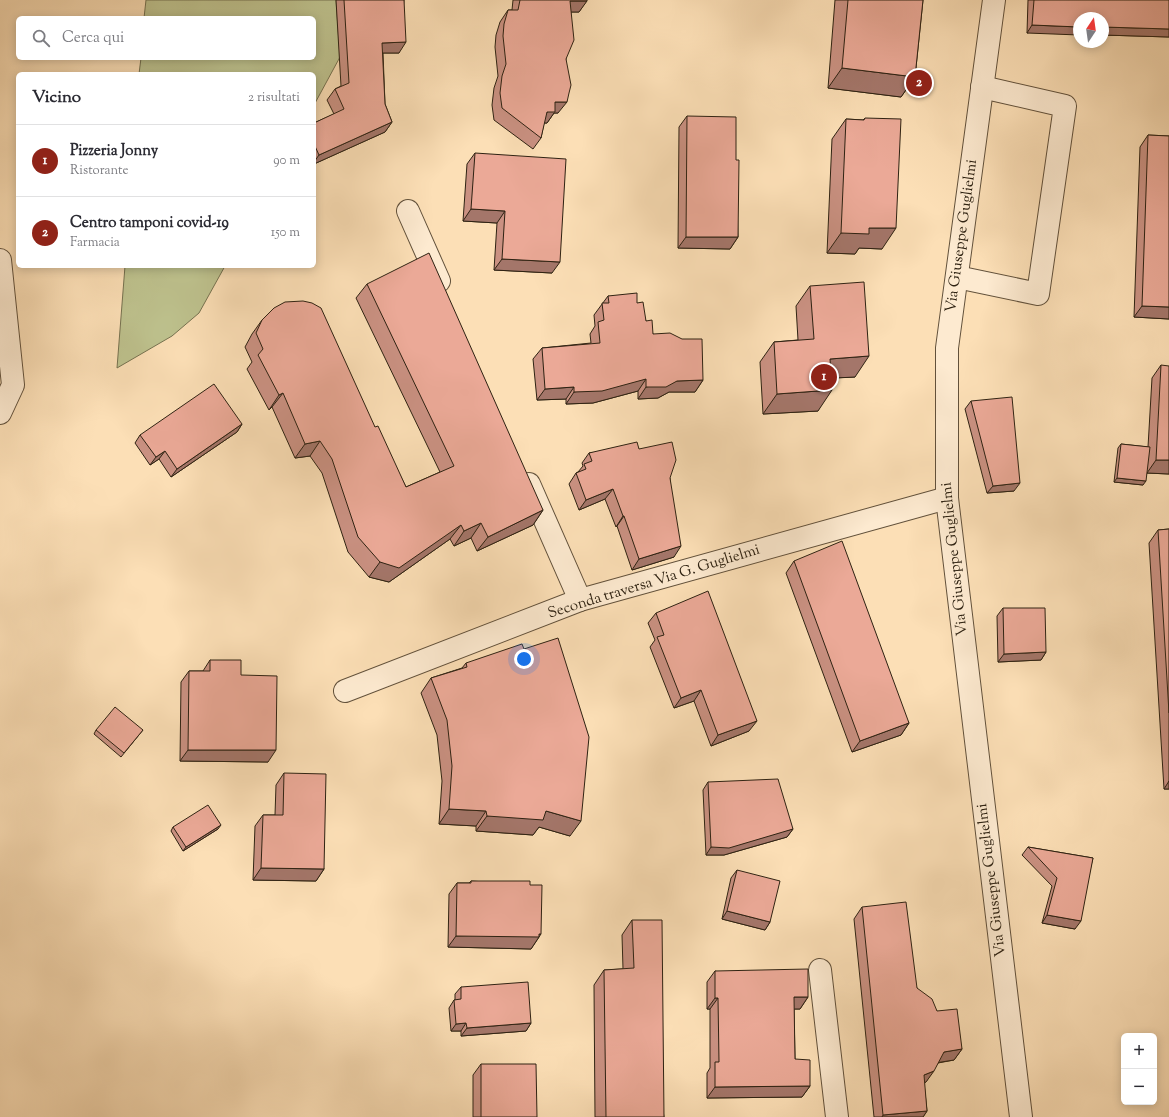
<!DOCTYPE html>
<html lang="it">
<head>
<meta charset="utf-8">
<style>
	:root { --surface:#fff; --page:#f2f2f3; --text:#2b2b33; --muted:#7c7c81; --line:#e1e1e2; --accent:#8f2418 }
	body { margin:0; font-family:"Sorts Mill Goudy",serif; background:var(--page); color:var(--text) }
	.controls { position:absolute; right:12px; bottom:12px; display:grid; overflow:hidden; border-radius:6px; box-shadow:0 2px 10px #0003 }
	.controls button { width:36px; height:36px; display:grid; place-items:center; padding:0; border:0; border-bottom:1px solid var(--line); background:var(--surface); color:var(--text); font:20px sans-serif }
	.compass { position:absolute; left:1073px; top:12px; width:36px; height:36px; border-radius:50%; background:var(--surface); box-shadow:0 2px 10px #0003; rotate:13deg }
	.you { position:absolute; left:524px; top:659px; width:14px; height:14px; margin:-10px; border:3px solid #fff; border-radius:50%; background:#1a73e8; box-shadow:0 0 0 6px #1a73e833 }
	.badge { display:grid; place-items:center; width:26px; height:26px; border-radius:50%; background:var(--accent); color:#fff; font-size:13px; font-weight:700 }
	.pin { position:absolute; translate:-50% -50%; border:2px solid #fff; box-shadow:0 1px 4px #0006 }
	.list { margin:0; padding:0; list-style:none }
	h2 { display:flex; justify-content:space-between; align-items:center; height:52px; margin:0; padding:0 16px; font-size:17px }
	h2 small { font-size:13px; font-weight:400; color:var(--muted) }
	.list li { display:grid; grid-template-columns:26px 1fr auto; gap:12px; align-items:center; box-sizing:border-box; height:72px; padding:0 16px; border-top:1px solid var(--line) }
	.list b { display:block; font-size:15px; white-space:nowrap }
	.list p { margin:0; font-size:13px; white-space:nowrap; color:var(--muted) }
	.list em { font-size:13px; font-style:normal; color:var(--muted) }
	.icon { flex:none; width:22px; height:22px; fill:none; stroke:currentColor; stroke-width:2; stroke-linecap:round; stroke-linejoin:round }
	.map { position:relative; flex:none; width:1169px; height:1117px; overflow:hidden }
	.search { position:absolute; background:var(--surface); box-shadow:0 2px 10px #0003; left:16px; top:16px; width:300px; height:44px; display:flex; align-items:center; gap:10px; box-sizing:border-box; padding:0 14px; border-radius:6px; color:var(--muted); font-size:15px }
	.panel { position:absolute; background:var(--surface); box-shadow:0 2px 10px #0003; left:16px; top:72px; width:300px; height:196px; border-radius:6px }
	.map>svg:first-child { display:block }
	.green { fill:#bec28e; stroke:#767250 }
	.lines { fill:none; stroke-linecap:round; stroke-linejoin:round }
	.minor-casing { stroke:#62513b; stroke-width:24 }
	.minor { stroke:#fdead0; stroke-width:22 }
	.wall { fill:#ca9182; stroke:#2e2212 }
	.shaded-wall { fill:#a4766a; stroke:#2e2212 }
	.building { fill:#eba997; stroke:#2e2212 }
	.labels { text-anchor:middle; dominant-baseline:central; stroke-width:4; stroke-linejoin:round; paint-order:stroke }
	.street-label { font-size:15px; fill:#2e2212; stroke:#fdead0 }
</style>
</head>
<body>
<div class="map">
<svg width="1169" height="1117" viewBox="0 0 1169 1117">
	<rect width="100%" height="100%" fill="#fcdfb6"/>
	<filter id="stains"><feTurbulence type="fractalNoise" baseFrequency=".005" numOctaves="4"/><feColorMatrix values="0 0 0 0 .2 0 0 0 0 .09 0 0 0 0 .02 0 0 0 .5 -.17"/></filter>
	<radialGradient id="worn" r=".72"><stop offset=".6" stop-color="#630" stop-opacity="0"/><stop offset="1" stop-color="#630" stop-opacity=".3"/></radialGradient>
	<g class="green">
		<polygon points="146,0 336,0 340,57 314,105 314,74 139,74 141,58 314,58 314,18 144,18"/>
		<polygon points="125,266 225,266 199,313 172,336 117,368"/>
	</g>
	<g class="lines">
		<g class="minor-casing">
			<g id="minor">
				<polyline points="994,0 947,348 947,498 1021,1117"/>
				<polyline points="408,211 439,281"/>
				<polyline points="0,260 13,385 0,413"/>
				<polyline points="957,277 1038,294 1065,106 982,87"/>
				<polyline points="529,484 580,600"/>
				<polyline points="345,691 580,600 947,498"/>
				<polyline points="820,970 837,1117"/>
			</g>
		</g>
		<use href="#minor" class="minor"/>
	</g>
	<g class="wall">
		<polygon points="336,0 404,0 399,53 383,53 385,104 392,122 385,132 314,164 314,123 334,114 327,100 335,89 341,86"/>
		<polygon points="513,0 587,0 579,12 571,12 566,59 558,113 554,113 547,123 544,123 541,138 533,149 494,120 492,105 494,88 498,76 495,47 496,35 500,22 508,10 512,10"/>
		<polygon points="835,0 923,0 915,77 901,97 828,88"/>
		<polygon points="1028,0 1169,0 1169,37 1103,35 1103,18 1027,33"/>
		<polygon points="687,116 736,160 738,237 730,249 678,248 679,127"/>
		<polygon points="865,118 882,249 859,248 855,254 827,253 832,139 846,119 863,120"/>
		<polygon points="1148,135 1169,136 1169,319 1134,317 1140,147"/>
		<polygon points="475,153 552,273 494,270 497,223 463,221 467,164"/>
		<polygon points="367,284 543,510 533,525 477,551 471,538 454,546 450,539 389,582 369,577 348,552 322,473 310,456 295,458 272,407 269,410 247,369 252,362 245,347 252,334 262,320 375,427 406,487 440,472 356,298"/>
		<polygon points="810,286 855,377 831,378 818,411 763,414 760,362 774,342 798,340 796,306"/>
		<polygon points="608,296 637,303 646,321 653,334 703,380 695,392 669,392 658,398 638,399 638,391 593,403 566,404 566,399 537,400 533,359 542,348 591,343 590,334 595,326 594,315"/>
		<polygon points="1161,365 1169,474 1147,473 1143,485 1114,482 1118,448 1121,444 1148,447 1152,378"/>
		<polygon points="971,401 1014,491 987,493 965,409"/>
		<polygon points="242,424 237,432 171,477 159,459 150,465 135,443 140,435"/>
		<polygon points="639,449 670,478 674,557 632,570 617,526 616,527 605,499 579,510 569,484 576,473 578,472 583,466 582,463 589,453"/>
		<polygon points="1169,529 1169,789 1164,789 1149,543 1158,530"/>
		<polygon points="794,561 909,723 901,735 852,752 786,573"/>
		<polygon points="1003,608 1046,652 1041,660 998,662 997,616"/>
		<polygon points="656,613 749,731 711,746 694,701 674,708 650,647 655,640 648,623"/>
		<polygon points="210,660 241,675 268,762 180,761 181,682 189,671 203,671"/>
		<polygon points="466,663 570,836 539,827 533,835 476,831 476,826 439,824 442,781 437,735 421,693 431,678 462,668"/>
		<polygon points="96,730 143,730 121,757 94,734"/>
		<polygon points="284,773 324,869 316,881 253,880 255,826 263,815 275,815 276,785"/>
		<polygon points="708,782 793,829 787,837 724,855 706,855 703,790"/>
		<polygon points="173,827 218,829 183,851 171,831"/>
		<polygon points="1028,847 1093,858 1075,929 1042,923 1052,886 1022,855"/>
		<polygon points="737,870 770,922 765,930 722,919 731,878"/>
		<polygon points="471,881 530,885 539,936 539,937 531,949 448,947 449,894 457,883 469,883"/>
		<polygon points="862,907 917,988 937,1011 962,1049 954,1060 938,1063 926,1082 924,1083 927,1111 923,1117 874,1117 854,919"/>
		<polygon points="632,920 664,1117 595,1117 594,985 604,970 623,969 622,935"/>
		<polygon points="715,971 808,997 800,1009 794,1009 795,1059 810,1086 802,1097 707,1098 707,1073 710,1068 710,1009 707,1009 707,982"/>
		<polygon points="461,987 531,1023 526,1031 461,1036 461,1031 451,1031 449,1008 454,1000 455,1000 455,994"/>
		<polygon points="481,1064 537,1117 473,1117 473,1075"/>
	</g>
	<g class="shaded-wall">
		<polygon points="570,1 587,1 579,12 562,12"/>
		<polygon points="1032,25 1079,27 1079,35 1027,33"/>
		<polygon points="1103,27 1169,29 1169,37 1103,35"/>
		<polygon points="406,42 399,53 375,53 382,43"/>
		<polygon points="842,68 915,77 901,97 828,88"/>
		<polygon points="555,102 567,102 558,113 554,113 547,123 539,123"/>
		<polygon points="392,122 385,132 314,164 314,162 319,155"/>
		<polygon points="471,209 505,211 497,223 463,221"/>
		<polygon points="869,228 896,228 882,249 859,248 855,254 827,253 841,233"/>
		<polygon points="686,237 738,237 730,249 678,248"/>
		<polygon points="502,259 560,262 552,273 494,270"/>
		<polygon points="1142,306 1169,307 1169,319 1134,317"/>
		<polygon points="869,356 855,377 816,379 830,359"/>
		<polygon points="646,379 638,391 593,403 566,404 574,392"/>
		<polygon points="703,380 695,392 669,392 658,398 638,399 646,387 677,381"/>
		<polygon points="574,387 566,399 537,400 545,389"/>
		<polygon points="832,390 818,411 763,414 777,394"/>
		<polygon points="283,393 272,407 269,410 279,395"/>
		<polygon points="242,424 237,432 171,477 177,469"/>
		<polygon points="320,441 310,456 295,458 305,444"/>
		<polygon points="165,451 159,459 150,465 156,457"/>
		<polygon points="1156,460 1169,460 1169,474 1147,473"/>
		<polygon points="1117,478 1146,481 1143,485 1114,482"/>
		<polygon points="1020,483 1014,491 987,493 993,486"/>
		<polygon points="613,489 605,499 579,510 586,500"/>
		<polygon points="543,510 533,525 477,551 488,537"/>
		<polygon points="623,516 624,516 617,526 616,527"/>
		<polygon points="481,523 471,538 454,546 464,531"/>
		<polygon points="461,525 450,539 389,582 369,577 380,562"/>
		<polygon points="681,546 674,557 632,570 639,559"/>
		<polygon points="1046,652 1041,660 998,662 1004,654"/>
		<polygon points="701,690 694,701 674,708 681,698"/>
		<polygon points="757,721 749,731 711,746 718,735"/>
		<polygon points="909,723 901,735 852,752 860,741"/>
		<polygon points="188,750 276,750 268,762 180,761"/>
		<polygon points="1169,781 1169,789 1164,789"/>
		<polygon points="449,809 486,811 476,826 439,824"/>
		<polygon points="546,811 581,821 570,836 539,827 533,835 476,831 487,816"/>
		<polygon points="221,825 218,829 183,851 186,847"/>
		<polygon points="793,829 787,837 724,855 706,855 711,847"/>
		<polygon points="261,868 324,869 316,881 253,880"/>
		<polygon points="727,911 770,922 765,930 722,919"/>
		<polygon points="1047,915 1081,921 1075,929 1042,923"/>
		<polygon points="539,934 541,934 531,949 448,947 456,936"/>
		<polygon points="794,997 808,997 800,1009 786,1009"/>
		<polygon points="715,998 718,998 710,1009 707,1009"/>
		<polygon points="466,1023 461,1031 451,1031 456,1024"/>
		<polygon points="531,1023 526,1031 461,1036 467,1028"/>
		<polygon points="962,1049 954,1060 935,1063 944,1052"/>
		<polygon points="934,1071 926,1082 916,1086 924,1075"/>
		<polygon points="810,1086 802,1097 707,1098 715,1087"/>
		<polygon points="927,1111 923,1117 882,1117 883,1115"/>
	</g>
	<g class="building">
		<polygon points="344,0 404,0 406,42 382,43 385,104 392,122 319,155 314,144 314,123 344,109 335,89 349,83"/>
		<polygon points="520,0 587,0 587,1 570,1 574,40 566,59 571,85 569,93 567,102 555,102 555,112 547,112 541,138 502,108 500,93 502,76 506,64 503,36 504,24 508,10 518,10"/>
		<polygon points="848,0 923,0 915,77 842,68"/>
		<polygon points="1034,0 1169,0 1169,29 1103,27 1103,18 1079,18 1079,27 1032,25"/>
		<polygon points="687,116 736,117 736,160 739,160 738,237 686,237"/>
		<polygon points="865,118 901,119 896,228 869,228 869,234 841,233 846,119 864,120"/>
		<polygon points="1148,135 1169,136 1169,307 1142,306"/>
		<polygon points="475,153 566,159 560,262 502,259 505,211 471,209"/>
		<polygon points="429,253 543,510 488,537 481,523 464,531 461,525 399,568 380,562 358,537 332,459 320,441 305,444 283,393 279,395 258,355 263,349 256,333 262,320 274,308 285,302 303,301 312,303 321,308 375,427 378,426 406,487 454,466 367,284"/>
		<polygon points="864,282 869,356 830,359 832,390 777,394 774,342 814,339 810,286"/>
		<polygon points="637,293 637,303 643,302 646,321 652,320 653,334 670,333 682,339 702,339 703,380 677,381 666,387 646,387 646,379 602,391 574,392 574,387 545,389 542,348 600,343 598,322 604,320 602,303 609,303 608,296"/>
		<polygon points="1161,365 1169,366 1169,460 1156,460"/>
		<polygon points="214,384 242,424 177,469 165,451 156,457 140,435"/>
		<polygon points="1012,397 1020,483 993,486 971,401"/>
		<polygon points="637,442 639,449 672,442 676,460 670,478 681,546 639,559 624,516 623,516 613,489 586,500 576,473 586,469 584,464 592,461 589,453"/>
		<polygon points="1121,444 1150,447 1146,481 1117,478"/>
		<polygon points="1169,529 1169,713 1158,530"/>
		<polygon points="842,541 909,723 860,741 794,561"/>
		<polygon points="708,591 757,721 718,735 701,690 681,698 657,637 664,635 656,613"/>
		<polygon points="1003,608 1045,608 1046,652 1004,654"/>
		<polygon points="558,638 589,737 581,821 546,811 543,820 487,816 486,811 449,809 452,766 447,720 431,678 467,667 466,663 522,644 524,649"/>
		<polygon points="210,660 241,660 241,675 277,676 276,750 188,750 189,671 210,671"/>
		<polygon points="115,707 143,730 124,753 96,730"/>
		<polygon points="284,773 326,774 324,869 261,868 263,815 283,815"/>
		<polygon points="778,779 793,829 729,848 711,847 708,782"/>
		<polygon points="208,805 221,825 186,847 173,827"/>
		<polygon points="1028,847 1093,858 1081,921 1047,915 1057,878"/>
		<polygon points="737,870 780,881 770,922 727,911"/>
		<polygon points="471,881 530,881 530,885 542,885 541,934 539,934 539,937 456,936 457,883 471,883"/>
		<polygon points="906,902 917,988 932,999 937,1011 957,1009 962,1049 944,1052 934,1071 924,1075 927,1111 883,1115 862,907"/>
		<polygon points="632,920 662,920 664,1117 606,1117 604,970 634,968"/>
		<polygon points="808,969 808,997 794,997 795,1059 810,1060 810,1086 715,1087 715,1062 719,1062 718,998 715,998 715,971"/>
		<polygon points="528,982 531,1023 467,1028 466,1023 456,1024 454,1000 461,999 461,987"/>
		<polygon points="481,1064 536,1064 537,1117 481,1117"/>
	</g>
	<g class="labels">
		<g class="street-label">
			<text transform="translate(962 236) rotate(-82)">Via Giuseppe Guglielmi</text>
			<text transform="translate(955 559) rotate(-96)">Via Giuseppe Guglielmi</text>
			<text transform="translate(654 582) rotate(-17)">Seconda traversa Via G. Guglielmi</text>
			<text transform="translate(992 880) rotate(-97)">Via Giuseppe Guglielmi</text>
		</g>
	</g>
	<rect width="100%" height="100%" filter="url(#stains)"/>
	<rect width="100%" height="100%" fill="url(#worn)"/>
</svg>
<div class="controls">
<button>+</button>
<button>−</button>
</div>
<svg class="compass" viewBox="-18 -18 36 36"><path d="M0-13l5 13h-10z" fill="#e53935"/><path d="M0 13l5-13h-10z" fill="#7c7c81"/></svg>
<div class="you"></div>
<div class="pin badge" style="left:824px;top:377px">1</div>
<div class="pin badge" style="left:919px;top:83px">2</div>
<div class="search"><svg class="icon" aria-label="search" viewBox="0 0 24 24"><circle cx="10" cy="10" r="6"/><path d="M15 15l6 6"/></svg>Cerca qui</div>
<section class="panel">
<h2>Vicino<small>2 risultati</small></h2>
<ul class="list">
<li><span class="badge">1</span><div><b>Pizzeria Jonny</b><p>Ristorante</p></div><em>90 m</em></li>
<li><span class="badge">2</span><div><b>Centro tamponi covid-19</b><p>Farmacia</p></div><em>150 m</em></li>
</ul>
</section>
</div>
</body>
</html>
